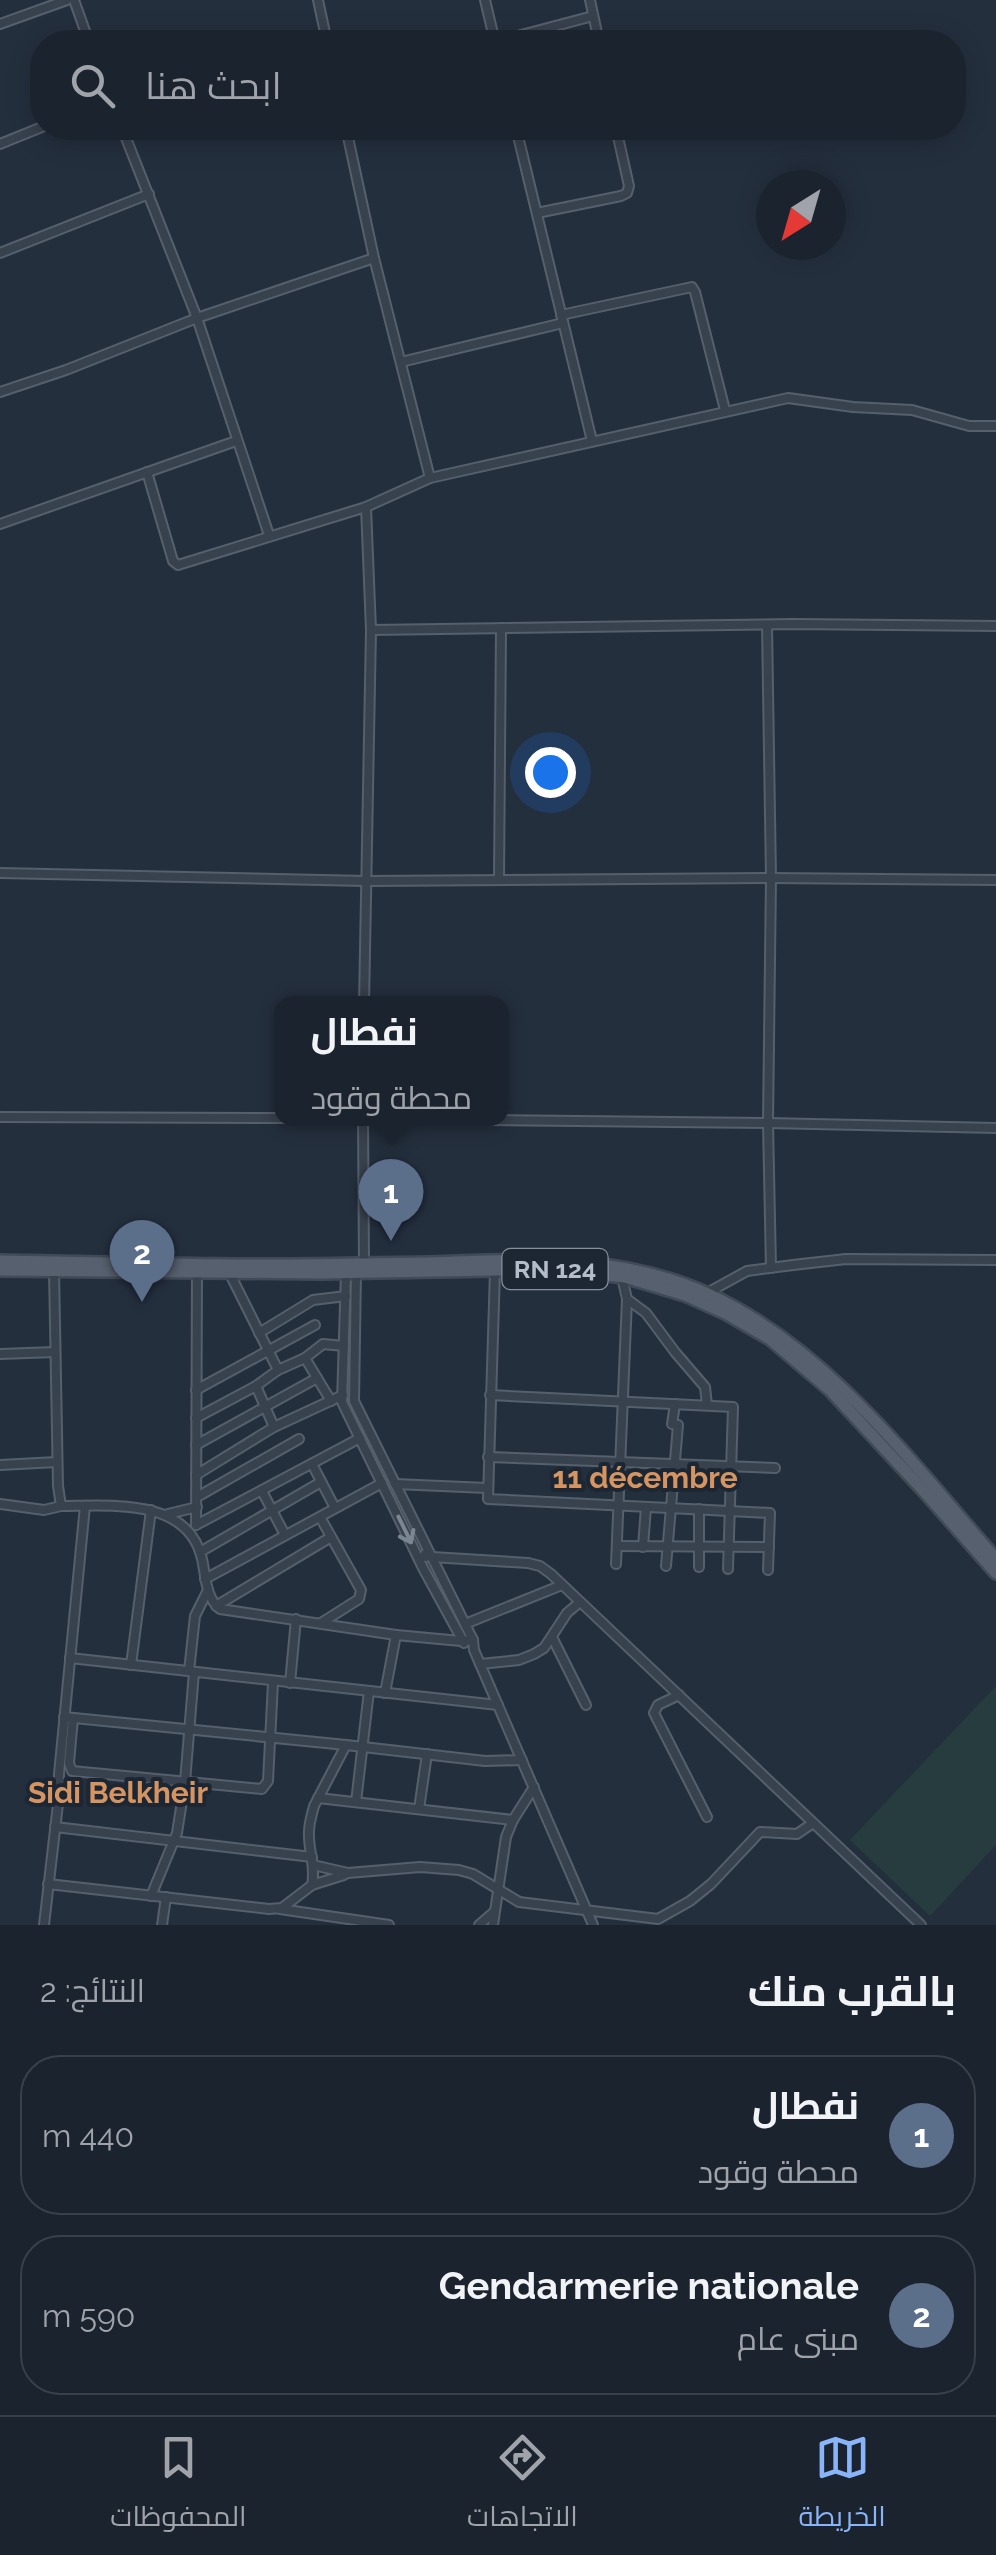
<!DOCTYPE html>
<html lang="ar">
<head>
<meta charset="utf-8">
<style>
	:root { --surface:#1b232e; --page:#282f3a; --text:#f1f3f6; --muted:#a0a4aa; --line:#39404a; --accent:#8ab4f8 }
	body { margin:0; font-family:Raleway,Cairo,sans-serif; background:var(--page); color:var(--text); direction:rtl }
	.compass { position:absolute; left:756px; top:170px; width:90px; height:90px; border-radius:50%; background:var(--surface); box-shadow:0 5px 25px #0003; rotate:217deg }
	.you { position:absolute; left:550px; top:772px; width:35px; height:35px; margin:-25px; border:8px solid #fff; border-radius:50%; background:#1a73e8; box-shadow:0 0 0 15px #1a73e833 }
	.badge { display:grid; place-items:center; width:65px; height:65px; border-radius:50%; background:var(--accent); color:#fff; font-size:32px; font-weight:700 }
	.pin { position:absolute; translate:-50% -82px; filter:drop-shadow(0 2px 5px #0008) }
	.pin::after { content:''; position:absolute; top:52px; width:35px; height:30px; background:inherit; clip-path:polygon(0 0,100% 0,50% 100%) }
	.popup { position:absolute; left:274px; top:996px; width:235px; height:130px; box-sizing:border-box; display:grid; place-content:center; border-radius:20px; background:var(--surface); filter:drop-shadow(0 2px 8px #0005); font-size:32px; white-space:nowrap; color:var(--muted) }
	.popup b { font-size:38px; color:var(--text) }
	.popup::after { content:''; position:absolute; left:50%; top:100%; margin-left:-20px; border:20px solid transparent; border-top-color:var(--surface) }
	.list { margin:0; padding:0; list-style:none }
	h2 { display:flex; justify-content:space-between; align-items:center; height:130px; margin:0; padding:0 40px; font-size:42px }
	h2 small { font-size:32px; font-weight:400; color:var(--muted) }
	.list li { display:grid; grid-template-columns:65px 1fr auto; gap:30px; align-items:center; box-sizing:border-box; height:160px; margin:0 20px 20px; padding:0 20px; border:2px solid var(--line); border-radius:40px }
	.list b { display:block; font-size:38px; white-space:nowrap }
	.list p { margin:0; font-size:32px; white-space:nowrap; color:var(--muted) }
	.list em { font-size:32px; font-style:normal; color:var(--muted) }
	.icon { flex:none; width:55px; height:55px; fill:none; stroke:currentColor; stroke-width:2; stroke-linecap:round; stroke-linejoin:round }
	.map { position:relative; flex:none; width:996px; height:1925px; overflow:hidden; direction:ltr }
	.search { position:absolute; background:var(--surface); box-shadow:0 5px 25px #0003; left:30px; right:30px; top:30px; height:110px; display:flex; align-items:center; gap:25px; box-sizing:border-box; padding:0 35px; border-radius:40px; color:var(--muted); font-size:38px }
	.sheet { height:490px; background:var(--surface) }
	nav { display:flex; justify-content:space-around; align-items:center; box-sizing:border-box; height:140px; border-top:2px solid var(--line); background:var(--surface); font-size:28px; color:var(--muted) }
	nav a { display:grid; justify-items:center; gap:5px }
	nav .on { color:var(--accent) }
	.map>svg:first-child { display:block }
	.green { fill:#263c3f }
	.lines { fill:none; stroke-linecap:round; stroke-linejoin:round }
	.minor-casing { stroke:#565f6c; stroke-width:12 }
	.primary-casing { stroke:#414a57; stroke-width:16 }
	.minor { stroke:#38414e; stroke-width:8 }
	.primary { stroke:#56606e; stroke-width:11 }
	.oneway { stroke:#7c8592 }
	.labels { text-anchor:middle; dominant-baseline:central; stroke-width:8; stroke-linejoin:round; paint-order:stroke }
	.shield { fill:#1d2633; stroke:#878f9c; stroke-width:2.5 }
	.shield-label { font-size:25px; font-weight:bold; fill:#b4bcc9 }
	.neighbourhood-label { font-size:30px; font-weight:bold; fill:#d59563; stroke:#1d2633 }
</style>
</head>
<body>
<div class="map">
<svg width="996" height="1925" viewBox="0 0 996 1925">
	<rect width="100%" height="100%" fill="#242f3e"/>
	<polygon class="green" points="996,1686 996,1845 930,1916 850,1840"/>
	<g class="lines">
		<g class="minor-casing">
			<g id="minor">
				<polyline points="74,0 89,42"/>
				<polyline points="318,0 327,42"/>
				<polyline points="485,0 495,42"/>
				<polyline points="590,0 599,42"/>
				<polyline points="0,24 67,0"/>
				<polyline points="495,42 593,16"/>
				<polyline points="122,128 197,318 269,535"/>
				<polyline points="346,128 374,258 430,478"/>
				<polyline points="516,128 592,441"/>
				<polyline points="0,144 42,127"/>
				<polyline points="537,213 621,196 627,193 629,186 616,128"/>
				<polyline points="0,253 149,194"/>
				<polyline points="561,315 692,287 695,292 725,410"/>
				<polyline points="401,362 563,323"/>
				<polyline points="0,392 66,370 197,318 374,258"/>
				<polyline points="147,472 173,561 178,565 366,507 430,478 788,398 853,407 912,410 969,426 996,426"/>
				<polyline points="0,524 236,441"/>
				<polyline points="767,625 771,878 768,1123 771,1268"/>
				<polyline points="371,630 792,624 996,626"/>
				<polyline points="0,873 366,881 771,878 996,880"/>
				<polyline points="499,879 501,628"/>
				<polyline points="364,1004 371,630 366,507"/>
				<polyline points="0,1117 281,1118"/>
				<polyline points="283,1118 768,1123 996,1128"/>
				<polyline points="363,1118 364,1264"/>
				<polyline points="495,1270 488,1499 770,1513 768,1570"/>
				<path d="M54,1271L58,1486L61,1506C110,1506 188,1497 202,1559C206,1576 205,1597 220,1609L396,1635L461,1641L473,1640"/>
				<polyline points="229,1272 278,1370"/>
				<polyline points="346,1272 342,1402 423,1568 464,1643"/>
				<polyline points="356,1272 354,1401 473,1640 474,1650 593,1925"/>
				<polyline points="622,1277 627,1299 646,1313 675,1352 705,1387 707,1405"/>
				<polyline points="707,1293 747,1271 793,1265 846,1259 996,1260"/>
				<polyline points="259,1333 313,1300 346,1296"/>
				<polyline points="0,1354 55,1352"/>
				<polyline points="305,1358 331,1401"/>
				<polyline points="256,1386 274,1427"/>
				<polyline points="196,1390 315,1325"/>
				<polyline points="490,1395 733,1407 728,1569"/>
				<polyline points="196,1418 256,1386 278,1370 305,1358 323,1344 344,1346"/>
				<polyline points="196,1445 317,1378"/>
				<polyline points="488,1457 775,1468"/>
				<polyline points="312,1464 335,1508"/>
				<polyline points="0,1465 57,1462"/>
				<polyline points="196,1475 274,1427 343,1395"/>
				<polyline points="395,1484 487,1488"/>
				<polyline points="262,1491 285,1535"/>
				<polyline points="197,1497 299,1439"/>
				<polyline points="0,1504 44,1510 61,1506"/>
				<polyline points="168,1514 197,1507"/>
				<polyline points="320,1517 361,1590 359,1599 321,1623"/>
				<polyline points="196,1525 197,1272"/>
				<polyline points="196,1525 360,1438"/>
				<polyline points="617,1546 769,1547"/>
				<polyline points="643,1547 646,1507"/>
				<polyline points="200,1552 321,1482"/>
				<polygon points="425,1554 428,1555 426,1557 424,1556"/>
				<polyline points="432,1557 528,1563 540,1566 551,1574 921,1925"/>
				<polyline points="616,1564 627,1299"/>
				<polyline points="666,1566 678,1425 672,1424 675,1404"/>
				<polyline points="699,1567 699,1509"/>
				<polyline points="205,1579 382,1483"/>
				<polyline points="216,1606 331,1537"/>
				<polyline points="465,1624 562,1585"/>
				<polyline points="552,1637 586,1705"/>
				<polyline points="70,1658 498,1705"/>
				<polyline points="480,1664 519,1660 534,1654 544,1648 567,1613 580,1602"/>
				<polyline points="131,1665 151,1510"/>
				<polyline points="189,1671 195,1616 208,1590"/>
				<polyline points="290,1683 296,1619"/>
				<polyline points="385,1693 396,1635"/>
				<polyline points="679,1695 658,1705 654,1713 707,1817"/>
				<polyline points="64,1717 346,1745 485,1761 522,1760"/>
				<polyline points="73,1718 69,1763 72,1771 262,1789 268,1781 273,1682"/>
				<polyline points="318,1798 513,1820"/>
				<polyline points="356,1802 369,1691"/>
				<polyline points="419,1809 427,1754"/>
				<polyline points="55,1827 312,1857"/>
				<polyline points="313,1865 348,1873 420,1867 459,1870 473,1874 519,1902 658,1919 690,1901 711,1884 760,1832 797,1834 813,1823"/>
				<path d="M48,1884L269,1909L282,1908L312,1885C316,1866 308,1850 309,1832C309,1823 312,1814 314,1806L346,1745"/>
				<polyline points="312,1885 344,1875"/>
				<polyline points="151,1896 177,1833 185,1782 194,1672"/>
				<polyline points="280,1909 389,1925"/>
				<polyline points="44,1925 58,1804 59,1774 85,1506"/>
				<polyline points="162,1925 166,1897"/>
				<polyline points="479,1925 494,1912"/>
				<polyline points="493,1925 506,1837 513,1820 534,1787"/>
			</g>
		</g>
		<g class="primary-casing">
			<g id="primary">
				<path d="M0,1261C119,1263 238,1267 357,1264C388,1263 422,1264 455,1262C541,1259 627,1257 708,1294C828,1349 911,1462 996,1559"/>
				<polyline points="0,1270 321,1273 553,1269 625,1277 685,1295 727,1314 770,1339 830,1390 922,1489 996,1573"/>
			</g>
		</g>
		<use href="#minor" class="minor"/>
		<use href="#primary" class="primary"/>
	</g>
	<defs><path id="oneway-shaft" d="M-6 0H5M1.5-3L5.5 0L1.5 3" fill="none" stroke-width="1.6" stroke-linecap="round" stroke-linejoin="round" transform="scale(2.5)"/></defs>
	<use class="oneway" href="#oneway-shaft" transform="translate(405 1530) rotate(64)"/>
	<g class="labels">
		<rect class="shield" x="502.5" y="1249" width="105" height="40" rx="8"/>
		<g class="shield-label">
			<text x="555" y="1269">RN 124</text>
		</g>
		<g class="neighbourhood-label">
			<text x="645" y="1477">11 décembre</text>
			<text x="118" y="1792">Sidi Belkheir</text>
		</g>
	</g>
</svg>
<svg class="compass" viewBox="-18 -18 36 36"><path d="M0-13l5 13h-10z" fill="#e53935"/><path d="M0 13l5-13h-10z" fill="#a0a4aa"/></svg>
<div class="you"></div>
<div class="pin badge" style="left:391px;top:1241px;background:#5c6f8a">1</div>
<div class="popup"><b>نفطال</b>محطة وقود</div>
<div class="pin badge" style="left:142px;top:1302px;background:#5c6f8a">2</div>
<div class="search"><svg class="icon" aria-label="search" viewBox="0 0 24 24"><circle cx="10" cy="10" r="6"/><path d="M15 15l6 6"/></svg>ابحث هنا</div>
</div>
<section class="sheet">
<h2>بالقرب منك<small>النتائج: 2</small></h2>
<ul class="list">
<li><span class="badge" style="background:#5c6f8a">1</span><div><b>نفطال</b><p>محطة وقود</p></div><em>440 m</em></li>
<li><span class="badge" style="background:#5c6f8a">2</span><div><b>Gendarmerie nationale</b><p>مبنى عام</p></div><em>590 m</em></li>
</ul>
</section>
<nav>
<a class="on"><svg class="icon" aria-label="map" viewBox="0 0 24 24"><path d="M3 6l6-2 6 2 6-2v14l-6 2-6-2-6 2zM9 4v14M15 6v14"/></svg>الخريطة</a>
<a><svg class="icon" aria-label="directions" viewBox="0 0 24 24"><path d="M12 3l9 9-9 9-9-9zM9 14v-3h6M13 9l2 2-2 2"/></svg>الاتجاهات</a>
<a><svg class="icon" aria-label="saved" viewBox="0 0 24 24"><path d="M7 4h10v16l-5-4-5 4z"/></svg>المحفوظات</a>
</nav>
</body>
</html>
